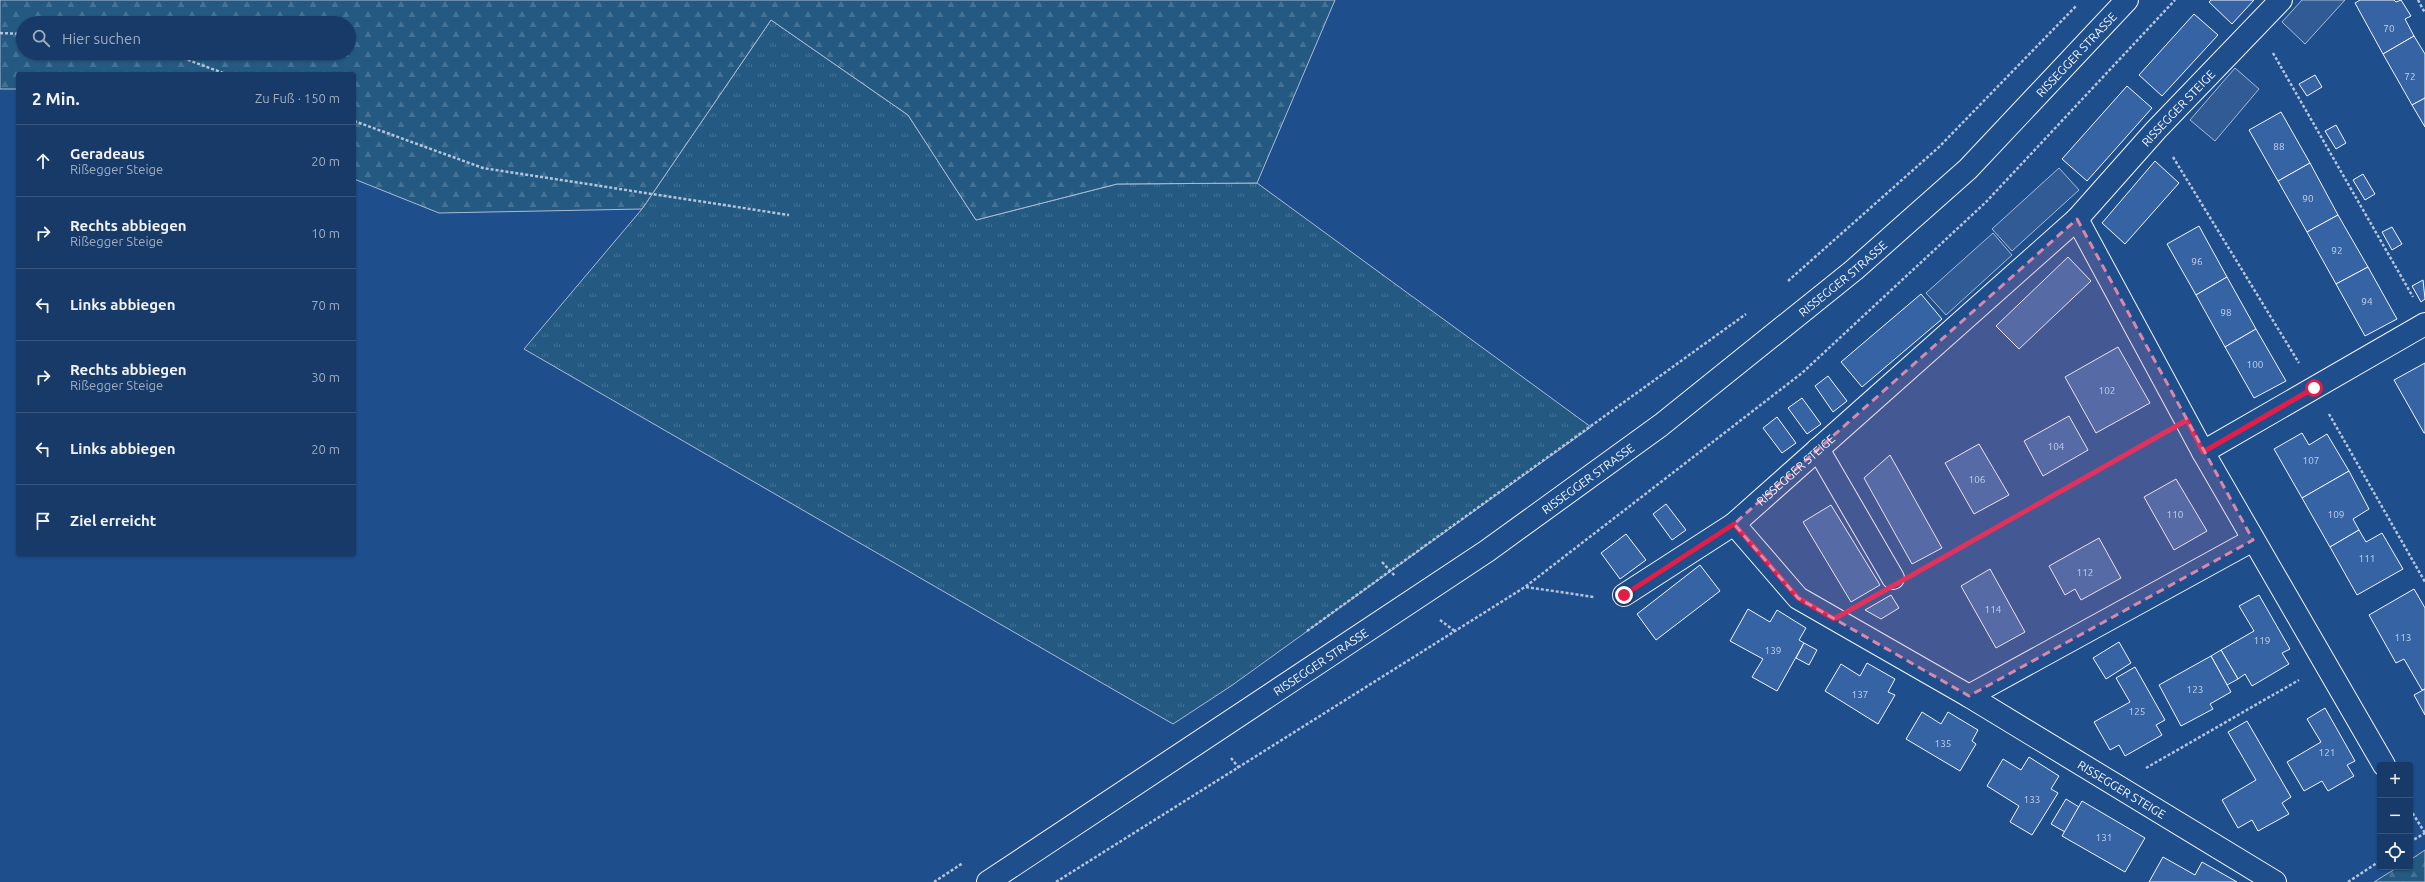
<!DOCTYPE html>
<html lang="de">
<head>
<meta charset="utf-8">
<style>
	:root { --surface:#173a69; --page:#244571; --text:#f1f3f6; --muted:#9eadc0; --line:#36547d }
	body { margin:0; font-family:Ubuntu,sans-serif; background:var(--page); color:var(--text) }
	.controls { position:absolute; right:12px; bottom:12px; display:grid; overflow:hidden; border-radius:4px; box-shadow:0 1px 3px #0004 }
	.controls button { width:36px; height:36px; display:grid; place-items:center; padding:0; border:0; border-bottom:1px solid var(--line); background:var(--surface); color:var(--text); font:20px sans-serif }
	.stop { position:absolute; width:12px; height:12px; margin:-9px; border:3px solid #e11d48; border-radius:50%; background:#fff }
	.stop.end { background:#e11d48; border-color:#fff; box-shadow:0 1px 4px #0008 }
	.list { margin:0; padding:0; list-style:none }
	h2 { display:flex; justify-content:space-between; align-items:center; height:52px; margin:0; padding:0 16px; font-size:17px }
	h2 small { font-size:13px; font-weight:400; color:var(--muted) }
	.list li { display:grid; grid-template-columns:26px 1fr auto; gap:12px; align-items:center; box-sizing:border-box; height:72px; padding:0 16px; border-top:1px solid var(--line) }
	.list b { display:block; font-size:15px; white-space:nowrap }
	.list p { margin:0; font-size:13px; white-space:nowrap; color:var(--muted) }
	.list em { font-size:13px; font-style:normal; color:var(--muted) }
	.icon { flex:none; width:22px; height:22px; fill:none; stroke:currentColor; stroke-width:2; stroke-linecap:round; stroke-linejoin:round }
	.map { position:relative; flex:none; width:2425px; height:882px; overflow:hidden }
	.search { position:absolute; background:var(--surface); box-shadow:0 1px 3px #0004; left:16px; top:16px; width:340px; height:44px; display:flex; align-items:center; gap:10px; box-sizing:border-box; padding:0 14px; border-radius:22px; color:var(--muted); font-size:15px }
	.panel { position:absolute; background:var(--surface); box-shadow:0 1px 3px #0004; left:16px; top:72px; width:340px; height:484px; border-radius:4px }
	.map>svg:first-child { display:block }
	.grass { fill:url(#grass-tufts); stroke:#a8bbd7 }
	.forest { fill:url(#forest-firs); stroke:#a8bbd7; fill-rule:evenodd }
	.parking { fill:#305b95; stroke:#a8bbd7 }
	.building { fill:#3563a3; stroke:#f2f6ff }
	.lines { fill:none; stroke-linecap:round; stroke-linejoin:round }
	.minor-casing { stroke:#f2f6ff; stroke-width:24 }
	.path { stroke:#b3c4dc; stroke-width:2.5; stroke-dasharray:3 2; stroke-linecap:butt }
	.minor { stroke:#1f4e8c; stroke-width:22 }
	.route { stroke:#e11d48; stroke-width:5 }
	.marked { fill:#da87ad; fill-opacity:0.2; stroke:#da87ad; stroke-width:3; stroke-dasharray:8 5; stroke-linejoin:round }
	.labels { text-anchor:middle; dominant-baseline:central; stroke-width:3; stroke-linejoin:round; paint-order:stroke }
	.number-label { font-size:10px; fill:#c3d1e8 }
	.street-label { font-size:12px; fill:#f2f6ff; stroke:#1f4e8c }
</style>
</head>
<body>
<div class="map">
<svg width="2425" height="882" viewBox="0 0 2425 882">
	<defs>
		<pattern id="grass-tufts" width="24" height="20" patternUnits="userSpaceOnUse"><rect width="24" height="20" fill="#245a82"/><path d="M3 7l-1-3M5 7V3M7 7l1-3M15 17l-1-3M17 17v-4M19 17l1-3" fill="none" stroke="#447295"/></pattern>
		<pattern id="forest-firs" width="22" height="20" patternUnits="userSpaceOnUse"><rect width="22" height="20" fill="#245a82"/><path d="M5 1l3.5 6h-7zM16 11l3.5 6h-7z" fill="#447295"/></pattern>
	</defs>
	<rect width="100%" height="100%" fill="#1f4e8c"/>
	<polygon class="grass" points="771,20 908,115 976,220 1117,184 1257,183 1591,427 1231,686 1173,724 524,349 642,209"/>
	<g class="forest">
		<path d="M0,0H1335L1257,183L1117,184L976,220L908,115L771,20L642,209L439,213L354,179V74H18V89H0ZM23,23H349V53H23Z"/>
		<polygon points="2425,850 2425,882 2374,882 2398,867 2410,867 2410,860"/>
	</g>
	<g class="parking">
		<polygon points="2302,0 2345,0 2305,44 2282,22"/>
		<polygon points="2235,68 2259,89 2215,141 2190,120"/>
		<polygon points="2059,168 2079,190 2012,251 1992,229"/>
		<polygon points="1993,233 2012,255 1946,315 1926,293"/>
	</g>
	<g class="building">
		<polygon points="2211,0 2254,0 2232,24 2209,2"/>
		<polygon points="2360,0 2394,0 2396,2 2401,0 2411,16 2405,19 2414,36 2383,54 2355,3"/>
		<polygon points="2194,14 2218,35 2162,96 2139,75"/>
		<polygon points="2414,36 2425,54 2425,98 2412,105 2383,54"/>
		<polygon points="2315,75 2322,87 2307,96 2299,84"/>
		<polygon points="2127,86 2152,108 2087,181 2062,159"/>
		<polygon points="2425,98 2425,127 2412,105"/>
		<polygon points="2281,112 2310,163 2278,181 2249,130"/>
		<polygon points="2336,125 2346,143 2336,149 2325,131"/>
		<polygon points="2155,161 2179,183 2125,244 2102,223"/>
		<polygon points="2310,163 2338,215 2307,232 2278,181"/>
		<polygon points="2363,174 2375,194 2365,200 2353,180"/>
		<polygon points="2338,215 2368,267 2336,284 2307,232"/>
		<polygon points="2199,226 2227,277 2196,295 2167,244"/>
		<polygon points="2392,227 2402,244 2392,250 2382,232"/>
		<polygon points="2068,257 2091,281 2019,349 1996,326"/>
		<polygon points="2368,267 2397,319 2365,336 2336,284"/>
		<polygon points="2227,277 2256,329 2225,347 2196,295"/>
		<polygon points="2423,280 2425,299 2421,302 2412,286"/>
		<polygon points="1921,294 1942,319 1862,387 1841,362"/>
		<polygon points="2256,329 2286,381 2254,398 2225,347"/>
		<polygon points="2118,347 2150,403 2096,433 2065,377"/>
		<polygon points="2425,363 2425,433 2424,433 2394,380"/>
		<polygon points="1828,376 1847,401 1833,412 1815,386"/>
		<polygon points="1802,398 1821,424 1807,434 1788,408"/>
		<polygon points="2069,416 2088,450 2043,476 2024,441"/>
		<polygon points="1777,417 1796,443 1782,453 1763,428"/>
		<polygon points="2302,433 2309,445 2327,434 2349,471 2302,498 2274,449"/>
		<polygon points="1979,444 2009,495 1974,514 1945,463"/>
		<polygon points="1890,455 1942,548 1912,564 1864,478"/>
		<polygon points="2349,471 2369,509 2353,519 2359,530 2330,547 2302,498"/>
		<polygon points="2176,479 2207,531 2174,550 2144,497"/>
		<polygon points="1666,504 1686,530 1672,540 1653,514"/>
		<polygon points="1831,505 1880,585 1851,602 1803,522"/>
		<polygon points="2359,530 2366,542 2382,533 2403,569 2357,595 2330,547"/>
		<polygon points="1626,534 1646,560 1620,579 1601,553"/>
		<polygon points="2099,538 2121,578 2081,600 2075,589 2065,595 2049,566"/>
		<polygon points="1700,565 1720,591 1656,640 1637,614"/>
		<polygon points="1990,569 2025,632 1996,648 1961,586"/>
		<polygon points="2414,589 2425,608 2425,689 2422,690 2404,659 2396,663 2369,615"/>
		<polygon points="1891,595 1899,608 1881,619 1865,610"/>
		<polygon points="2259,595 2290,649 2282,653 2289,664 2252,686 2245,674 2238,679 2221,650 2254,631 2239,606"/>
		<polygon points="1748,609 1770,622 1777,610 1806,628 1799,640 1804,643 1777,691 1752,677 1763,659 1730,641"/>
		<polygon points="2119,642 2131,663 2106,679 2093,658"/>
		<polygon points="1804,643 1817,650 1809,665 1796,658"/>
		<polygon points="2221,650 2238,679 2227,685 2211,656"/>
		<polygon points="2211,656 2231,692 2210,704 2213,709 2181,726 2159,685"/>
		<polygon points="1867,663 1895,679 1888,692 1895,695 1878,724 1825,691 1841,664 1860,676"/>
		<polygon points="2135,667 2165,720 2156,725 2162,735 2125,756 2119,745 2110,750 2094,722 2130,702 2116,678"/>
		<polygon points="2425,689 2425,715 2414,695"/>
		<polygon points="2325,708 2355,761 2347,765 2354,776 2328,791 2322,781 2304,791 2287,762 2321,742 2307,719"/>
		<polygon points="1922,712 1941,724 1948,712 1978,730 1972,741 1976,744 1960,771 1906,739"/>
		<polygon points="2247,721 2291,797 2282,803 2289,814 2258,831 2252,820 2238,828 2222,800 2256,780 2228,732"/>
		<polygon points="2029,757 2059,776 2051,789 2058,793 2032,835 2010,822 2019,806 1987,786 2003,759 2021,770"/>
		<polygon points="2066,799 2079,807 2065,832 2051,824"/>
		<polygon points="2082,801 2145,838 2125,872 2062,836"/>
		<polygon points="2163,857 2195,875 2202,862 2237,882 2149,882"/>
	</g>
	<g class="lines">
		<g class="minor-casing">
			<g id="minor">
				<polyline points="2077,219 2203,452 2384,765"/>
				<polyline points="1818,449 1893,578"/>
				<polyline points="2203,452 2425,324"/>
				<polyline points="1734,524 1798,598 1969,696 2253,540"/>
				<path id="s1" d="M1624,595L1734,524L2077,219L2156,130L2281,0"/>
				<path id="s2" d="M1969,696L2275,882"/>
				<path id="s3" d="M988,882L1487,551L1661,425L1854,270L1968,169L2127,0"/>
			</g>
		</g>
		<g class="path">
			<polyline points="2418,0 2425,13"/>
			<polyline points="0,33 23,34"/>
			<polyline points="169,53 226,74"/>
			<polyline points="2273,53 2413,297"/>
			<polyline points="354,121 483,168 789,215"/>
			<polyline points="2173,157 2299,363"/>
			<polyline points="1788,281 1939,147 2077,5"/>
			<polyline points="2329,414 2425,582"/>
			<polyline points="1382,562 1395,576"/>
			<polyline points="1922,569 2160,435"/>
			<polyline points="1526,587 1594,597"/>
			<polyline points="1440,620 1456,632"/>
			<polyline points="1307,631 1746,314"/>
			<polyline points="1231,758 1239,768"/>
			<polyline points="2146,768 2299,680"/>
			<polyline points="2410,809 2425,833"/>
			<polyline points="2410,842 2425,833"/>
			<polyline points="934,882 963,863"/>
			<polyline points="1056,882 1525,587 1802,373 1986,202 2175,0"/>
			<polyline points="2348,882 2380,861"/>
		</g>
		<use href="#minor" class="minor"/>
	</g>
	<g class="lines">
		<polyline class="route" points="1624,595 1734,524 1798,598 1834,619 2187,420 2203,452 2314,388"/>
	</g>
	<path class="marked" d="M2077,219L2253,540L1969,696L1798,598L1734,524Z"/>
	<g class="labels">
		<g class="number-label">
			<text x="2389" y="28">70</text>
			<text x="2410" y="76">72</text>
			<text x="2279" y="146">88</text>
			<text x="2308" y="198">90</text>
			<text x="2337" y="250">92</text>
			<text x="2197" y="261">96</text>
			<text x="2367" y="301">94</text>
			<text x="2226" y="312">98</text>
			<text x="2255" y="364">100</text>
			<text x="2107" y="390">102</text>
			<text x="2056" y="446">104</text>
			<text x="2311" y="460">107</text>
			<text x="1977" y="479">106</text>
			<text x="2175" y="514">110</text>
			<text x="2336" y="514">109</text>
			<text x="2367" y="558">111</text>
			<text x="2085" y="572">112</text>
			<text x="1993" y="609">114</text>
			<text x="2403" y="637">113</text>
			<text x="2262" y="640">119</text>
			<text x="1773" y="650">139</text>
			<text x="2195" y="689">123</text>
			<text x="1860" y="694">137</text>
			<text x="2137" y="711">125</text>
			<text x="1943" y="743">135</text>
			<text x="2327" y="752">121</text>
			<text x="2032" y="799">133</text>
			<text x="2104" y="837">131</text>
		</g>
		<g class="street-label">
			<text stroke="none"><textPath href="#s3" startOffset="1371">RISSEGGER STRASSE</textPath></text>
			<text stroke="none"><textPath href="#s1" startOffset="740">RISSEGGER STEIGE</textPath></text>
			<text stroke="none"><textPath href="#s3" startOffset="1047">RISSEGGER STRASSE</textPath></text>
			<text stroke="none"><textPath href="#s1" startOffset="213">RISSEGGER STEIGE</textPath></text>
			<text stroke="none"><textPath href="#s3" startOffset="723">RISSEGGER STRASSE</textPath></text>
			<text stroke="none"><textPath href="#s3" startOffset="399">RISSEGGER STRASSE</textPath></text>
			<text stroke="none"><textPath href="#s2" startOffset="179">RISSEGGER STEIGE</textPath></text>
		</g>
	</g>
</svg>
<div class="controls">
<button>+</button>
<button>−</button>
<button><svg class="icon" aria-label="locate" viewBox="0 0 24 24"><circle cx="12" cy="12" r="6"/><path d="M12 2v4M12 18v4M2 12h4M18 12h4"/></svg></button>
</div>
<div class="stop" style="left:2314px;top:388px"></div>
<div class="stop end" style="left:1624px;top:595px"></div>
<div class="search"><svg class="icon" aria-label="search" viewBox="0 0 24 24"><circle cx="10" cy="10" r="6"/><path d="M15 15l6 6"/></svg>Hier suchen</div>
<section class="panel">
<h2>2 Min.<small>Zu Fuß · 150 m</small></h2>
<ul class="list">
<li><svg class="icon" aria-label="ahead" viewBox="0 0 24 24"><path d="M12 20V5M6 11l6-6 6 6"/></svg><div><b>Geradeaus</b><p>Rißegger Steige</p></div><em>20 m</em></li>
<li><svg class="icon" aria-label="right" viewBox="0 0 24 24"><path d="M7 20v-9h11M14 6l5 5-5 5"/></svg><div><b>Rechts abbiegen</b><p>Rißegger Steige</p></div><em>10 m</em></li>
<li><svg class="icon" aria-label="left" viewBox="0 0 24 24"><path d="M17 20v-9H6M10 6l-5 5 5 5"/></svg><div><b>Links abbiegen</b></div><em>70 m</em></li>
<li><svg class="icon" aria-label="right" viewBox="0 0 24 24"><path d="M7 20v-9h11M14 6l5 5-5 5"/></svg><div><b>Rechts abbiegen</b><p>Rißegger Steige</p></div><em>30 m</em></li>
<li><svg class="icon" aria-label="left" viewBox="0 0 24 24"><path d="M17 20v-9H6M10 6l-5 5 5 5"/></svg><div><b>Links abbiegen</b></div><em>20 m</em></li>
<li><svg class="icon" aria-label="arrive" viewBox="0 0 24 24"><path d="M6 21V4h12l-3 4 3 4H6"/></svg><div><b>Ziel erreicht</b></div></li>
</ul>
</section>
</div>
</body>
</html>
